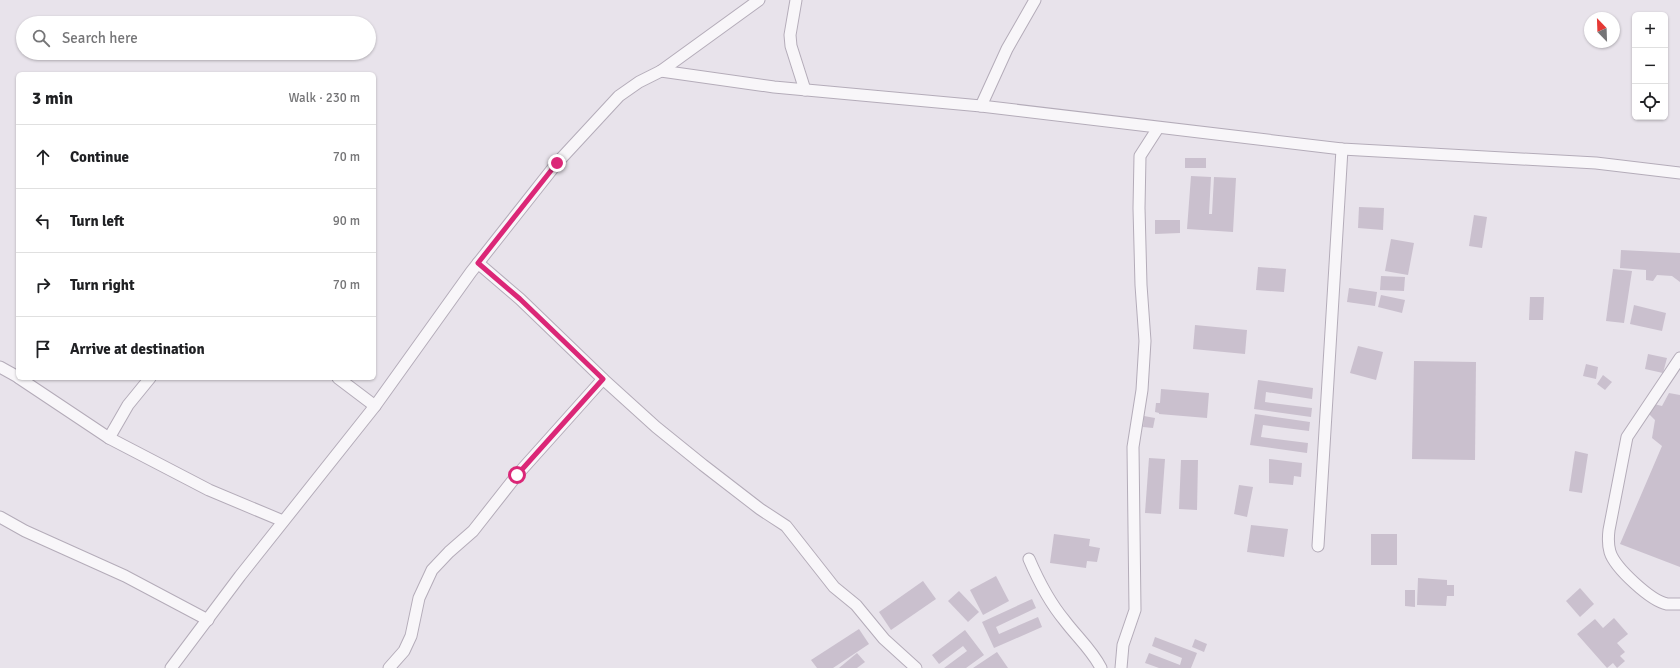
<!DOCTYPE html>
<html lang="en">
<head>
<meta charset="utf-8">
<style>
	:root { --surface:#fff; --page:#f6f6f6; --text:#202124; --muted:#757577; --line:#e0e0e0 }
	body { margin:0; font-family:Signika,sans-serif; background:var(--page); color:var(--text) }
	.controls { position:absolute; right:12px; top:12px; display:grid; overflow:hidden; border-radius:6px; box-shadow:0 1px 3px #0004 }
	.controls button { width:36px; height:36px; display:grid; place-items:center; padding:0; border:0; border-bottom:1px solid var(--line); background:var(--surface); color:var(--text); font:20px sans-serif }
	.compass { position:absolute; left:1584px; top:12px; width:36px; height:36px; border-radius:50%; background:var(--surface); box-shadow:0 1px 3px #0004; rotate:337deg }
	.stop { position:absolute; width:12px; height:12px; margin:-9px; border:3px solid #db2777; border-radius:50%; background:#fff }
	.stop.end { background:#db2777; border-color:#fff; box-shadow:0 1px 4px #0008 }
	.list { margin:0; padding:0; list-style:none }
	h2 { display:flex; justify-content:space-between; align-items:center; height:52px; margin:0; padding:0 16px; font-size:17px }
	h2 small { font-size:13px; font-weight:400; color:var(--muted) }
	.list li { display:grid; grid-template-columns:26px 1fr auto; gap:12px; align-items:center; box-sizing:border-box; height:64px; padding:0 16px; border-top:1px solid var(--line) }
	.list b { display:block; font-size:15px; white-space:nowrap }
	.list em { font-size:13px; font-style:normal; color:var(--muted) }
	.icon { flex:none; width:22px; height:22px; fill:none; stroke:currentColor; stroke-width:2; stroke-linecap:round; stroke-linejoin:round }
	.map { position:relative; flex:none; width:1680px; height:668px; overflow:hidden }
	.search { position:absolute; background:var(--surface); box-shadow:0 1px 3px #0004; left:16px; top:16px; width:360px; height:44px; display:flex; align-items:center; gap:10px; box-sizing:border-box; padding:0 14px; border-radius:22px; color:var(--muted); font-size:15px }
	.panel { position:absolute; background:var(--surface); box-shadow:0 1px 3px #0004; left:16px; top:72px; width:360px; height:308px; border-radius:6px }
	.map>svg:first-child { display:block }
	.building { fill:#cac0ce }
	.lines { fill:none; stroke-linecap:round; stroke-linejoin:round }
	.minor-casing { stroke:#b4acb9; stroke-width:13 }
	.minor { stroke:#f8f6f9; stroke-width:11 }
	.route { stroke:#db2777; stroke-width:5 }
</style>
</head>
<body>
<div class="map">
<svg width="1680" height="668" viewBox="0 0 1680 668">
	<rect width="100%" height="100%" fill="#e8e3eb"/>
	<g class="building">
		<rect x="1185" y="158" width="21" height="10"/>
		<polygon points="1191,176 1211,177 1209,214 1212,214 1214,177 1236,178 1233,232 1187,229"/>
		<polygon points="1359,207 1384,208 1383,230 1358,228"/>
		<polygon points="1474,215 1487,217 1482,248 1469,246"/>
		<polygon points="1155,220 1180,220 1180,233 1155,234"/>
		<polygon points="1391,239 1414,243 1408,275 1385,271"/>
		<polygon points="1621,250 1680,253 1680,282 1672,276 1657,275 1653,281 1646,280 1646,270 1620,268"/>
		<polygon points="1258,267 1286,269 1284,292 1256,290"/>
		<polygon points="1613,269 1632,271 1624,323 1606,321"/>
		<polygon points="1381,276 1405,277 1404,291 1380,290"/>
		<polygon points="1349,288 1377,292 1375,306 1347,302"/>
		<polygon points="1381,295 1405,300 1402,313 1378,307"/>
		<polygon points="1530,297 1544,297 1543,320 1529,320"/>
		<polygon points="1634,305 1666,313 1662,331 1630,324"/>
		<polygon points="1195,325 1247,330 1245,354 1193,349"/>
		<polygon points="1358,346 1383,352 1376,380 1350,373"/>
		<polygon points="1648,354 1667,358 1663,373 1645,369"/>
		<polygon points="1414,361 1476,362 1475,460 1412,459"/>
		<polygon points="1586,364 1598,367 1596,379 1583,376"/>
		<polygon points="1603,375 1612,382 1605,390 1597,384"/>
		<polygon points="1258,380 1313,388 1312,399 1266,392 1265,402 1312,408 1311,417 1254,409"/>
		<polygon points="1161,389 1209,393 1207,418 1159,414 1159,413 1155,412 1156,403 1160,403"/>
		<polygon points="1669,393 1680,395 1680,567 1620,544 1662,446 1652,438 1655,420 1649,414 1654,404 1662,406"/>
		<polygon points="1255,414 1310,422 1309,431 1263,425 1261,437 1308,443 1307,453 1250,445"/>
		<polygon points="1144,416 1155,418 1153,428 1143,427"/>
		<polygon points="1575,451 1588,454 1582,493 1569,491"/>
		<polygon points="1149,458 1165,459 1161,514 1145,513"/>
		<polygon points="1269,459 1302,463 1301,477 1294,476 1293,485 1269,483"/>
		<polygon points="1181,460 1198,460 1197,510 1179,509"/>
		<polygon points="1239,485 1253,487 1247,517 1234,514"/>
		<polygon points="1251,525 1288,529 1284,557 1247,552"/>
		<polygon points="1054,534 1090,539 1089,546 1100,548 1097,562 1087,561 1086,568 1050,563"/>
		<rect x="1371" y="534" width="26" height="31"/>
		<polygon points="996,576 1009,601 983,615 970,590"/>
		<polygon points="1418,578 1447,580 1447,585 1454,585 1454,596 1447,596 1446,606 1417,605"/>
		<polygon points="923,581 936,599 891,630 879,612"/>
		<polygon points="1580,588 1594,604 1580,617 1566,601"/>
		<polygon points="1405,590 1415,590 1415,607 1405,606"/>
		<polygon points="959,591 979,612 968,622 948,601"/>
		<polygon points="1032,599 1036,608 996,627 999,634 1038,617 1042,627 994,648 982,622"/>
		<polygon points="1614,618 1628,634 1617,643 1625,652 1620,656 1625,661 1617,668 1613,663 1607,668 1577,634 1595,619 1603,628"/>
		<polygon points="859,629 869,644 833,668 817,668 811,660"/>
		<polygon points="965,630 984,655 966,668 944,668 967,651 963,646 939,664 932,655"/>
		<polygon points="1155,637 1197,653 1191,668 1159,668 1145,663 1149,653 1180,665 1182,658 1152,646"/>
		<polygon points="1195,639 1207,644 1204,652 1192,647"/>
		<polygon points="997,652 1008,668 973,668"/>
		<polygon points="857,653 865,662 857,668 839,668"/>
	</g>
	<g class="lines">
		<g class="minor-casing">
			<g id="minor">
				<polyline points="796,0 790,35 791,46 805,90"/>
				<polyline points="661,71 774,87 981,106 1342,149 1596,163 1680,173"/>
				<polyline points="981,106 1007,49 1035,0"/>
				<polyline points="478,263 520,299 603,379 656,427 703,465 760,509 786,526 834,587 856,605 884,639 916,668"/>
				<path d="M1680,358L1627,437L1609,530C1608,538 1608,545 1610,552C1615,568 1651,601 1667,604C1671,604 1676,604 1680,604"/>
				<polyline points="0,367 18,377"/>
				<polyline points="19,378 109,438 209,490 283,521"/>
				<polyline points="338,378 375,406"/>
				<polyline points="109,438 128,405 150,378"/>
				<polyline points="0,517 25,531 125,576 208,620"/>
				<polyline points="1318,546 1342,149"/>
				<path d="M1029,559C1038,580 1050,603 1065,621C1077,637 1092,650 1101,668"/>
				<polyline points="171,668 240,576 375,406 471,272 557,163 619,96 639,82 661,71 759,0"/>
				<polyline points="389,668 404,651 411,636 419,598 432,570 449,552 473,531 517,475 603,379"/>
				<polyline points="1121,668 1123,645 1135,610 1133,447 1142,390 1145,341 1141,285 1139,208 1140,156 1158,128"/>
			</g>
		</g>
		<use href="#minor" class="minor"/>
	</g>
	<g class="lines">
		<polyline class="route" points="517,475 603,379 520,299 478,263 557,163"/>
	</g>
</svg>
<div class="controls">
<button>+</button>
<button>−</button>
<button><svg class="icon" aria-label="locate" viewBox="0 0 24 24"><circle cx="12" cy="12" r="6"/><path d="M12 2v4M12 18v4M2 12h4M18 12h4"/></svg></button>
</div>
<svg class="compass" viewBox="-18 -18 36 36"><path d="M0-13l5 13h-10z" fill="#e53935"/><path d="M0 13l5-13h-10z" fill="#757577"/></svg>
<div class="stop" style="left:517px;top:475px"></div>
<div class="stop end" style="left:557px;top:163px"></div>
<div class="search"><svg class="icon" aria-label="search" viewBox="0 0 24 24"><circle cx="10" cy="10" r="6"/><path d="M15 15l6 6"/></svg>Search here</div>
<section class="panel">
<h2>3 min<small>Walk · 230 m</small></h2>
<ul class="list">
<li><svg class="icon" aria-label="ahead" viewBox="0 0 24 24"><path d="M12 20V5M6 11l6-6 6 6"/></svg><div><b>Continue</b></div><em>70 m</em></li>
<li><svg class="icon" aria-label="left" viewBox="0 0 24 24"><path d="M17 20v-9H6M10 6l-5 5 5 5"/></svg><div><b>Turn left</b></div><em>90 m</em></li>
<li><svg class="icon" aria-label="right" viewBox="0 0 24 24"><path d="M7 20v-9h11M14 6l5 5-5 5"/></svg><div><b>Turn right</b></div><em>70 m</em></li>
<li><svg class="icon" aria-label="arrive" viewBox="0 0 24 24"><path d="M6 21V4h12l-3 4 3 4H6"/></svg><div><b>Arrive at destination</b></div></li>
</ul>
</section>
</div>
</body>
</html>
